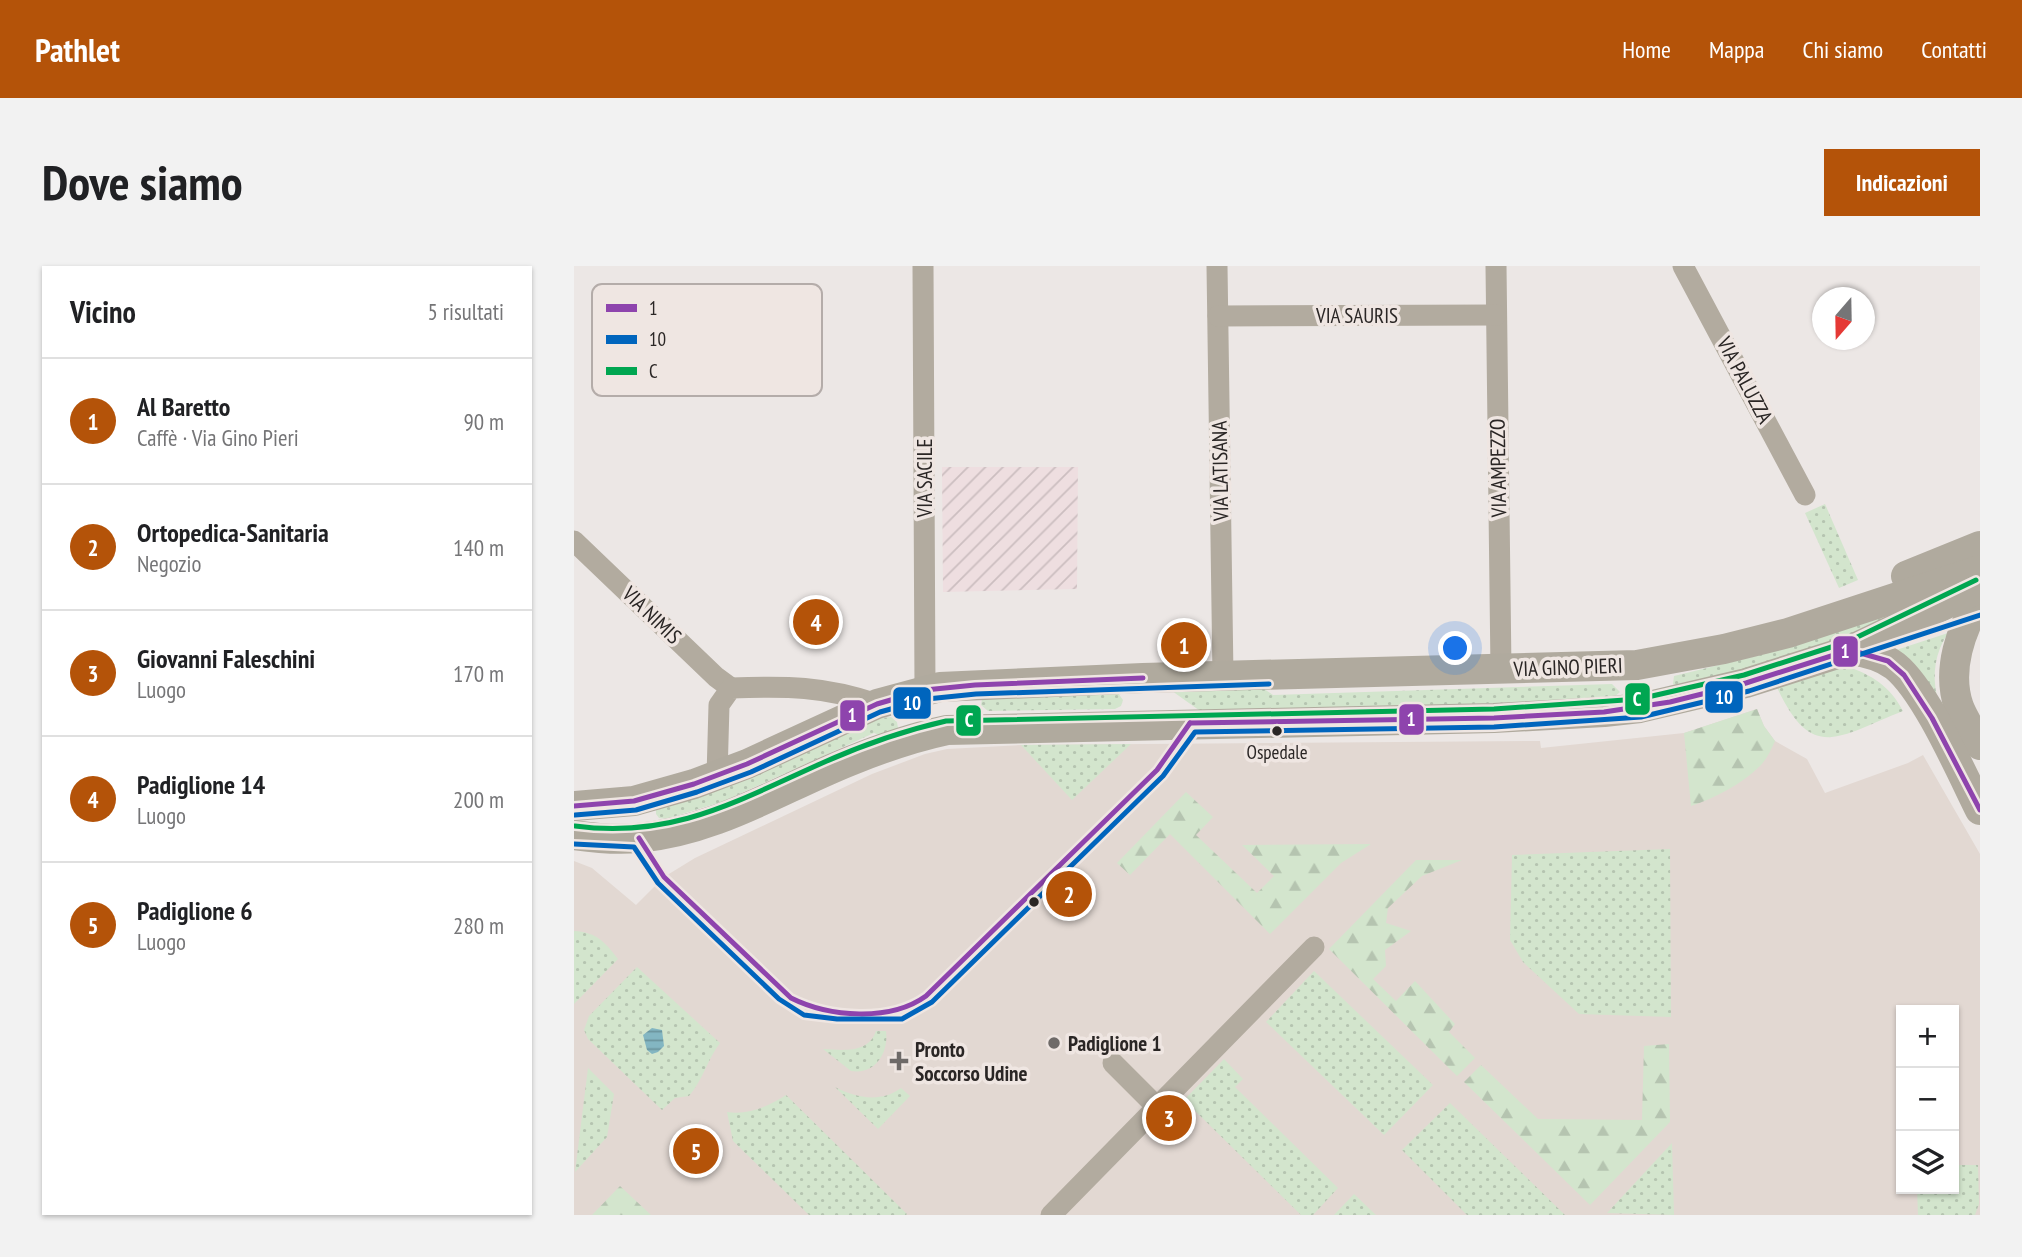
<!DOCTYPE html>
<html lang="it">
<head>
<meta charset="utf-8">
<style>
	:root { --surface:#fff; --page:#f2f2f2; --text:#202124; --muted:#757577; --line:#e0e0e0; --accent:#b45309 }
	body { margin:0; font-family:"PT Sans Narrow",sans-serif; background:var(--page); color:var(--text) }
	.controls { position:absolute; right:21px; bottom:21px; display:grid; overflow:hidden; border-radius:0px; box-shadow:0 2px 5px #0004 }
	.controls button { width:63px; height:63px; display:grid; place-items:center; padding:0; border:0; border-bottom:2px solid var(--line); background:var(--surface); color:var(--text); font:35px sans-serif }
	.compass { position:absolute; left:1238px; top:21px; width:63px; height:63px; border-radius:50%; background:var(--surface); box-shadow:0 2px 5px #0004; rotate:200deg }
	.you { position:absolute; left:882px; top:383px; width:24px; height:24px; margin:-18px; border:5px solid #fff; border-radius:50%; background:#1a73e8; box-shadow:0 0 0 10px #1a73e833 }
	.badge { display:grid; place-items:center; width:46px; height:46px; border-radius:50%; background:var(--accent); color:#fff; font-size:23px; font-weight:700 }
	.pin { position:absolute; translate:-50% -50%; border:4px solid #fff; box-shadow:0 2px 7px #0006 }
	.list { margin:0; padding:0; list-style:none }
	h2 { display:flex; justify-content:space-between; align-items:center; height:91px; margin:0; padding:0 28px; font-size:30px }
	h2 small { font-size:23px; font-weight:400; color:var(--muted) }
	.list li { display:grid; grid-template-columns:46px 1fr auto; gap:21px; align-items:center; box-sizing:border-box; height:126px; padding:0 28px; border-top:2px solid var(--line) }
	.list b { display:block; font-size:26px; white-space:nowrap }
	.list p { margin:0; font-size:23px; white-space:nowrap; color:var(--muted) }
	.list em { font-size:23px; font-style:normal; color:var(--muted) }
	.icon { flex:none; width:38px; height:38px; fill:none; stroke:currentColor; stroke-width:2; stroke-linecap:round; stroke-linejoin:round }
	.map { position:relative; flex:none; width:1406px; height:949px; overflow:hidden; border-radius:0px }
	header { display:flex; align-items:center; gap:42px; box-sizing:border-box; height:98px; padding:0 35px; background:var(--accent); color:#fff }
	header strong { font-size:33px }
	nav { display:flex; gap:38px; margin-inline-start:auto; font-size:24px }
	.intro { display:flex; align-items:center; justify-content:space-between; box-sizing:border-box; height:168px; padding:0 42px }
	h1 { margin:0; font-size:49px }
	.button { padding:18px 32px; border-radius:0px; background:var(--accent); color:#fff; font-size:24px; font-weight:700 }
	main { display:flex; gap:42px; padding:0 42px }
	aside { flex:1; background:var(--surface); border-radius:0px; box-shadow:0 2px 5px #0004 }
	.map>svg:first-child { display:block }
	.industrial { fill:url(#industrial-furrows) }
	.built { fill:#e2d8d2; fill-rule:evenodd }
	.green { fill:url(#green-dots) }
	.forest { fill:url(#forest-firs) }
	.water { fill:url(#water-rules) }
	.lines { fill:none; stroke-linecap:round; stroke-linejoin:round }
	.street { stroke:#b2ab9f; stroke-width:21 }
	.secondary { stroke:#b0aa9e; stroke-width:30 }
	.bus-1-casing { stroke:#efe6e2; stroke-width:10 }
	.bus-2-casing { stroke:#efe6e2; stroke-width:10 }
	.bus-3-casing { stroke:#efe6e2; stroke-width:10 }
	.bus-1 { stroke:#8e44ad; stroke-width:5 }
	.bus-2 { stroke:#0065bd; stroke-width:5 }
	.bus-3 { stroke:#00a651; stroke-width:5 }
	.bus-dot { fill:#2a2625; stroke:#efe6e2; stroke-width:2.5 }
	.poi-dot { fill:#6e6a68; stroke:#efe6e2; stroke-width:2.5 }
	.labels { text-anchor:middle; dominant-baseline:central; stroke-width:7; stroke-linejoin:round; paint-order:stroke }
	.bus-label { font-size:19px; fill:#2a2625; stroke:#efe6e2 }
	.street-label { font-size:21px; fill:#2a2625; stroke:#efe6e2 }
	.poi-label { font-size:21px; font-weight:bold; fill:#2a2625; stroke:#efe6e2; text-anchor:start }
	.key { fill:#efe6e2; stroke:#b4aca9; stroke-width:2 }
	.key-label { font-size:19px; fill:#2a2625 }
	.line-badge { stroke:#efe6e2; stroke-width:2.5 }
	.badge-label { font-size:19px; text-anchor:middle; font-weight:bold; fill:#fff }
</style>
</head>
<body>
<header>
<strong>Pathlet</strong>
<nav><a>Home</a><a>Mappa</a><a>Chi siamo</a><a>Contatti</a></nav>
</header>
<div class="intro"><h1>Dove siamo</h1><a class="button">Indicazioni</a></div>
<main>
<aside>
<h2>Vicino<small>5 risultati</small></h2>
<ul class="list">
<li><span class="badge">1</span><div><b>Al Baretto</b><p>Caffè · Via Gino Pieri</p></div><em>90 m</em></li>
<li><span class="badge">2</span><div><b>Ortopedica-Sanitaria</b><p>Negozio</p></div><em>140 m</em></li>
<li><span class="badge">3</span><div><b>Giovanni Faleschini</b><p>Luogo</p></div><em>170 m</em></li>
<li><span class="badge">4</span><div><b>Padiglione 14</b><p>Luogo</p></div><em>200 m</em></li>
<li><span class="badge">5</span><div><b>Padiglione 6</b><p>Luogo</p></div><em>280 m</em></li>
</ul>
</aside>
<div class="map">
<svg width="1406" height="949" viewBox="0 0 1406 949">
	<defs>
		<pattern id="industrial-furrows" width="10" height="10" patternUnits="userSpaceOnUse" patternTransform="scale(1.75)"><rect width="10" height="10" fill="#eedee0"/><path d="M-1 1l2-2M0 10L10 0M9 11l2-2" fill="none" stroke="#ccbec0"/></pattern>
		<pattern id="green-dots" width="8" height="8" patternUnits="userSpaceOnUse" patternTransform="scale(1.75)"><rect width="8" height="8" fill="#d3e5cd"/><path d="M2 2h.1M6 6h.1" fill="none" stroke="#b5c4b0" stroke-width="1.8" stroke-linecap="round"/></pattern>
		<pattern id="forest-firs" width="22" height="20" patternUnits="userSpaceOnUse" patternTransform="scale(1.75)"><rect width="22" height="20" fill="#d3e5cd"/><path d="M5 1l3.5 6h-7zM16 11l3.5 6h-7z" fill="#b5c4b0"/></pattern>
		<pattern id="water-rules" width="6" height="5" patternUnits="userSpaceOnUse" patternTransform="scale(1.75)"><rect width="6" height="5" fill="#83b6c2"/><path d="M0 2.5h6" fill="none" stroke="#6b949d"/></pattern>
	</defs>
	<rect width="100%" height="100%" fill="#ece7e5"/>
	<polygon class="industrial" points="368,201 504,201 503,323 369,326"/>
	<path class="built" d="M1183,443L1190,460L1201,475L1233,493L1251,527L1334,497L1349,489L1406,588V949H0V595L18,602L62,639L90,611L121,592L298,508L351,488L373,483L447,479L966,475L967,482L1110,467ZM1327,744H1380V923H1327Z"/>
	<g class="green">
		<polygon points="1251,238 1284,314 1265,322 1231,247"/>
		<polygon points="1406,311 1243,384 1107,422 1099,418 1100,410 1190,388"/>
		<path d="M1374,367C1361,387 1358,407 1363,431L1316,386Z"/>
		<path d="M1272,400C1298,409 1316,420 1329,445C1263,471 1237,498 1201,417Z"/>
		<polygon points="1038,418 1046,426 1038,433 629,447 591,420 684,419 699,429"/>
		<polygon points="544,427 549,434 547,440 541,443 414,445 407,439 408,433"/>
		<polygon points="317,451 323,456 324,462 312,472 300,467 150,535 92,553 85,552 82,548 82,544 307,452"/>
		<polygon points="557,478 498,534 447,479"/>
		<polygon points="1096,583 1097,751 1005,748 949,696 936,674 938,589"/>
		<path d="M0,665C22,666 31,676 44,693L0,738Z"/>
		<path d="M63,701L146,777C133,794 129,814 115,830L101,832L88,844L14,773L10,764L15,750Z"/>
		<polygon points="740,705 859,819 810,869 692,756"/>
		<path d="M302,765H312C315,787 301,809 277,805L249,783C269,784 294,788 302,765Z"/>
		<polygon points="650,793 669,813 661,821 764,922 739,949 727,949 610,834"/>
		<polygon points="14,802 40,828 33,871 1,906"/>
		<path d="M261,821C282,832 307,837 327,822L336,830L304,863Z"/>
		<path d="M212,829L333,948L332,949H235L159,875L153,846C175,849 193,841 212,829Z"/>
		<polygon points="876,837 991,949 893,949 828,884"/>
		<polygon points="1098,877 1100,949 1033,947"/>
		<polygon points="1380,899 1404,899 1405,938 1401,949 1344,949 1343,923 1380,923"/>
		<polygon points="780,928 802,949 760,949"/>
	</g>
	<g class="forest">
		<path d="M1183,443L1190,460L1201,475C1197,484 1193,493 1186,500C1168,518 1141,532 1117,540L1110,467Z"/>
		<polygon points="612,526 639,551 622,569 683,627 700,610 668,579 797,578 767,597 696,668 596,568 556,609 543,597"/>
		<polygon points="842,594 888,594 848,610 814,642 812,657 837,665 811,684 812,700 799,713 822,735 841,715 881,758 875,766 901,792 883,810 755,683"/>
		<polygon points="1095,778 1096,856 1016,939 890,816 907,799 964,853 1068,854 1070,780"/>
		<polygon points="46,920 77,949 18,949"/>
	</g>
	<polygon class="water" points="78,762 88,764 90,780 84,786 78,788 73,784 69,769"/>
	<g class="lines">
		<g class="street">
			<polyline points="349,0 351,424"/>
			<polyline points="643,0 649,410"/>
			<polyline points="922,0 927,404"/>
			<polyline points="1109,0 1231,229"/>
			<polyline points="644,50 922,49"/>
			<polyline points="0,275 142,411 157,422"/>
			<path d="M143,511L145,439L157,422C213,420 249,420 303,438"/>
			<polyline points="539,797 583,841"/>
			<polyline points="477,949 740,681"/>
		</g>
		<g class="secondary">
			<polyline points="1332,310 1406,280"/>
			<path d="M1406,332C1387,363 1372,404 1385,441C1390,454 1399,467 1406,479"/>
			<path d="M1276,384C1292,386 1308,390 1321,400C1352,425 1387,506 1406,544"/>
			<polyline points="0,540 60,535 120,518 173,498 303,438 366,421 569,412 1063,399 1150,383 1214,367 1406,304"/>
			<path d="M0,569C21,572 43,574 64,572C142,565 206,523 276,495C308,482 340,471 373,464L920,452L1030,446L1066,442L1172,417L1276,384L1406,322"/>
		</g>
		<g class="bus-1-casing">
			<g id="bus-1">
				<polyline points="616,457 920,452 1030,446 1096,436 1172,417 1276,384 1314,395 1330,409 1358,452 1406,544"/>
				<polyline points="0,540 60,535 120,518 173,498 303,438 351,424 401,419 569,412"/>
				<path d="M65,572L90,611L217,732C255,751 316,756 352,730L583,504L616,457"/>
			</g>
		</g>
		<g class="bus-2-casing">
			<g id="bus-2">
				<polyline points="1,549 62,544 123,526 177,506 306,446 353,433 402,428 695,418"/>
				<polyline points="0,578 60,581 84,617 205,733 230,749 263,753 328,753 358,736 589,510 621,466 920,461 1067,451 1175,425 1406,349"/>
			</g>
		</g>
		<g class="bus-3-casing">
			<path id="bus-3" d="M1,560C97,573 161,536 246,498C286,480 328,465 372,455L920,443L1065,433L1170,409L1273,376L1402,314"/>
		</g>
		<use href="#bus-1" class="bus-1"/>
		<use href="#bus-2" class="bus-2"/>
		<use href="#bus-3" class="bus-3"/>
	</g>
	<g class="bus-dot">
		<circle cx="703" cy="465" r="6"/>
		<circle cx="460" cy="636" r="6"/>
	</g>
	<g class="poi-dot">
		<circle cx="480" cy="777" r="7"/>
		<path d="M321.5 784.5h7v7h7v7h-7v7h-7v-7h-7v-7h7z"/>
	</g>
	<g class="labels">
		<g class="bus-label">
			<text x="703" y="486">Ospedale</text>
		</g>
		<g class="street-label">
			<text x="783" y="49">VIA SAURIS</text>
			<text transform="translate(1171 114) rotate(62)">VIA PALUZZA</text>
			<text transform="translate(924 202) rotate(-91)">VIA AMPEZZO</text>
			<text transform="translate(646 205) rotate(-91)">VIA LATISANA</text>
			<text transform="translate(350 212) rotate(-90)">VIA SACILE</text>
			<text transform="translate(78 349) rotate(44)">VIA NIMIS</text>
			<text transform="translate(994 401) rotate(-2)">VIA GINO PIERI</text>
		</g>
		<g class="poi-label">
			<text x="494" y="777">Padiglione 1</text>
			<text x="341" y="783">Pronto<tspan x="341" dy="24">Soccorso Udine</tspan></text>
		</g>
	</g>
	<rect x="18" y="18" width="230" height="112" rx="10" class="key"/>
	<rect x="32" y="38" width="31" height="8" fill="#8e44ad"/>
	<rect x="32" y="69" width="31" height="9" fill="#0065bd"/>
	<rect x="32" y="101" width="31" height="8" fill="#00a651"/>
	<g class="key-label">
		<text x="75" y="49">1</text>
		<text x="75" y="80">10</text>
		<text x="75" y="112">C</text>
	</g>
	<g class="line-badge">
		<rect x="1258" y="369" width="27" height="33" rx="7" fill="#8e44ad"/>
		<rect x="1130" y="414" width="40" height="34" rx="7" fill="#0065bd"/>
		<rect x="1050" y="416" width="27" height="34" rx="7" fill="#00a651"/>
		<rect x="318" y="420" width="40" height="34" rx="7" fill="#0065bd"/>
		<rect x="265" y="433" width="27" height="33" rx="7" fill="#8e44ad"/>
		<rect x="824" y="437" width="27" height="33" rx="7" fill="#8e44ad"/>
		<rect x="381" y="438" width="27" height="33" rx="7" fill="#00a651"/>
	</g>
	<g class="badge-label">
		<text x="1271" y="392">1</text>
		<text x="1150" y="438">10</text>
		<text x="1063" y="440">C</text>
		<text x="338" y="444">10</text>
		<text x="278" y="456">1</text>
		<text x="837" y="460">1</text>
		<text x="395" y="461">C</text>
	</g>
</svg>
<div class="controls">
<button>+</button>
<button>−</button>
<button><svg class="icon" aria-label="layers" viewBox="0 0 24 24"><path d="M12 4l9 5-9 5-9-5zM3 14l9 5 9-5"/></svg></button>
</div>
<svg class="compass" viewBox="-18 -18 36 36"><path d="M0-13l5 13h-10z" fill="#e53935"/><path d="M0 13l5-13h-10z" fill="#757577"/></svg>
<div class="you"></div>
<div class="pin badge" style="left:610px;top:379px">1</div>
<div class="pin badge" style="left:495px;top:628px">2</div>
<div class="pin badge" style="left:595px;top:852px">3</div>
<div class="pin badge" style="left:242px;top:356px">4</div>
<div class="pin badge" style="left:122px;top:885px">5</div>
</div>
</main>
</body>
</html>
